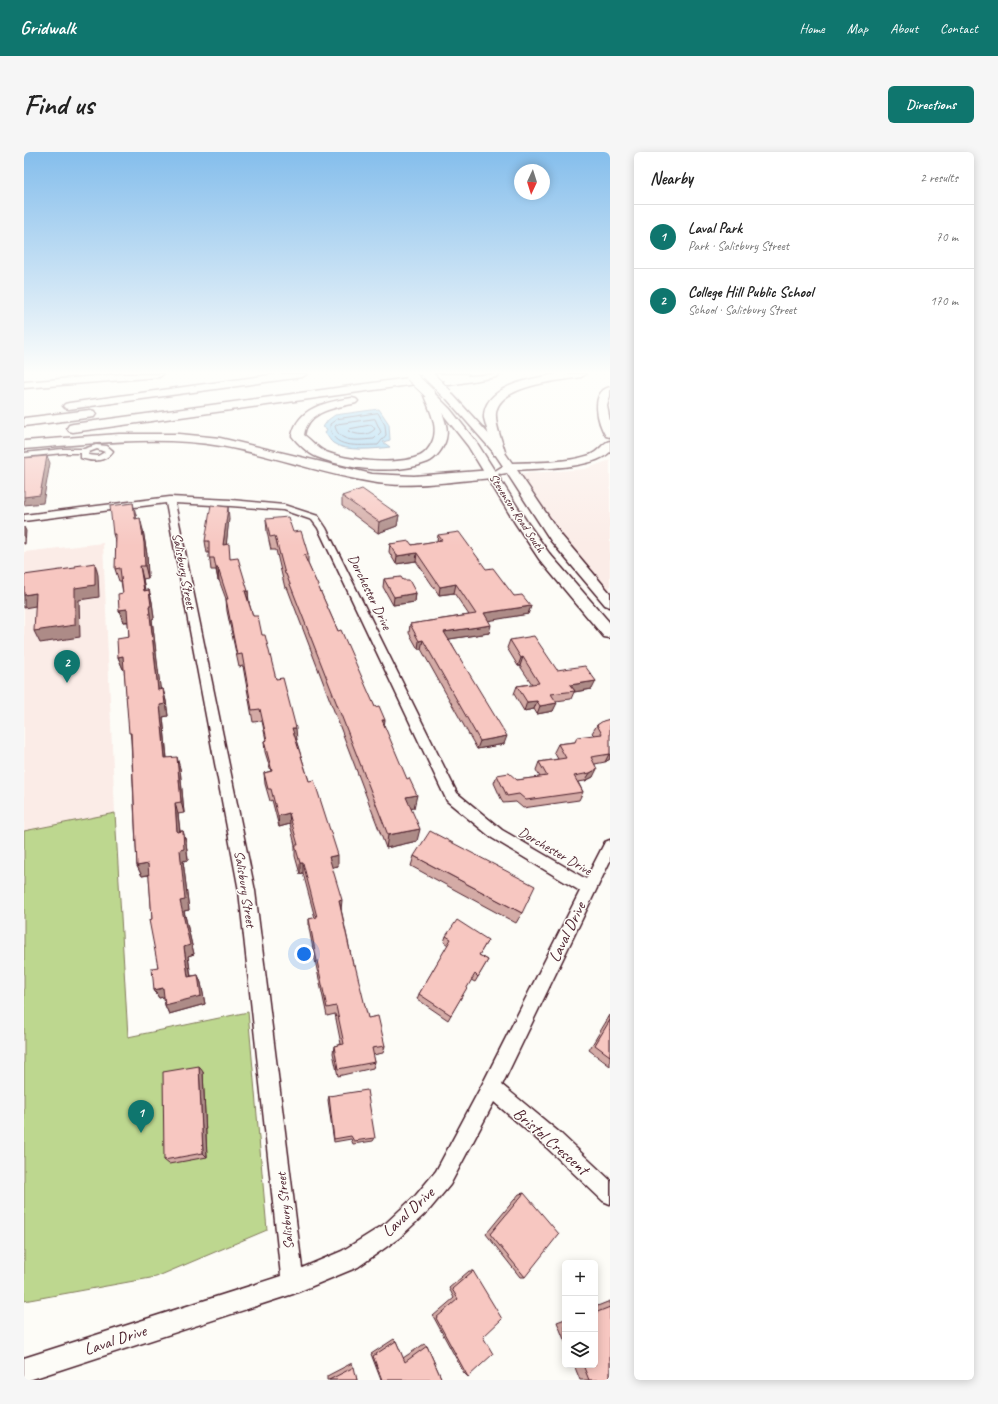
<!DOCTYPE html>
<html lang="en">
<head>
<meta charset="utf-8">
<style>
	:root { --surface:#fff; --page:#f6f6f6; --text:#222; --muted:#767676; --line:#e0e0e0; --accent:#0f766e }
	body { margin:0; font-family:Caveat,sans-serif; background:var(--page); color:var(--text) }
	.controls { position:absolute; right:12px; bottom:12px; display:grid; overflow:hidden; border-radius:6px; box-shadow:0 2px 10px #0003 }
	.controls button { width:36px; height:36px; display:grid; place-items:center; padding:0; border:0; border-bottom:1px solid var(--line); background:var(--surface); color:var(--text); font:20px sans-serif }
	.compass { position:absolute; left:490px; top:12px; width:36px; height:36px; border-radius:50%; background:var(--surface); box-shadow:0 2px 10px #0003; rotate:184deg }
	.you { position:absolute; left:280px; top:802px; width:14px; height:14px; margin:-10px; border:3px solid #fff; border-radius:50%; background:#1a73e8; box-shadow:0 0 0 6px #1a73e833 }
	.badge { display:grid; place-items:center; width:26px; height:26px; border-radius:50%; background:var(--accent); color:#fff; font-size:13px; font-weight:700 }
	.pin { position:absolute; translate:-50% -33px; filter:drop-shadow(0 1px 2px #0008) }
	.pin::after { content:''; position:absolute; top:21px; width:14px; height:12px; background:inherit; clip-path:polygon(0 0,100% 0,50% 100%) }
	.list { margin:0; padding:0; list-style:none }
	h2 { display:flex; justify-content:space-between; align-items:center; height:52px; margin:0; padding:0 16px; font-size:17px }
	h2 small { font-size:13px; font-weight:400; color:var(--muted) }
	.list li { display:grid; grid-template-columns:26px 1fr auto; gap:12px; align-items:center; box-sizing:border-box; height:64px; padding:0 16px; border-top:1px solid var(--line) }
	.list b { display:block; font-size:15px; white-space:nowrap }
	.list p { margin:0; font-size:13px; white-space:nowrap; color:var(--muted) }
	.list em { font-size:13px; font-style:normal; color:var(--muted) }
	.icon { flex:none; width:22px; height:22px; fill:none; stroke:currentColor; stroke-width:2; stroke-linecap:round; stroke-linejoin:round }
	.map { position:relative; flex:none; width:586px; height:1228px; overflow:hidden; border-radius:6px }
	header { display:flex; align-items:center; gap:24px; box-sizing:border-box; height:56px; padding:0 20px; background:var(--accent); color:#fff }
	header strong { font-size:19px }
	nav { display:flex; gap:22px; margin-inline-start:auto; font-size:14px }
	.intro { display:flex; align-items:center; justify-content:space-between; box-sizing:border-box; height:96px; padding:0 24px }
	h1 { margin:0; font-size:28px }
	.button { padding:10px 18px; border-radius:6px; background:var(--accent); color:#fff; font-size:14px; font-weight:700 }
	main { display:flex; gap:24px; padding:0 24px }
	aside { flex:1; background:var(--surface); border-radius:6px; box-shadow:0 2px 10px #0003 }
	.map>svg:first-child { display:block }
	.built { fill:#fbece7 }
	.green { fill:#bdd78f; stroke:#847b5d }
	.water { fill:#91cef1; stroke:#7588a2 }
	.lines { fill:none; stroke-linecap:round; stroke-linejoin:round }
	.shore { stroke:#66657a; stroke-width:1 }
	.minor-casing { stroke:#4a1f2b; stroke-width:3 }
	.secondary-casing { stroke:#4a1f2b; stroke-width:3 }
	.motorway-casing { stroke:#4a1f2b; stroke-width:3 }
	.minor { fill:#fdfcf7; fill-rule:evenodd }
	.secondary { fill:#fdfcf7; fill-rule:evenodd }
	.motorway { fill:#fdfcf7; fill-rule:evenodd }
	.secondary-bridge-casing { stroke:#4a1f2b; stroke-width:12; stroke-linecap:butt }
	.secondary-bridge { stroke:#fdfcf7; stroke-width:10 }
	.wall { fill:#d4aba6; stroke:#4a1f2b }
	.shaded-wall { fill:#ad8b87; stroke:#4a1f2b }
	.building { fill:#f7c7c1; stroke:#4a1f2b }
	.labels { text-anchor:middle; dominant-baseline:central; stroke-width:3; stroke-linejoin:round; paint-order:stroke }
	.far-street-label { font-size:12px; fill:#4a1f2b; stroke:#fdfcf7 }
	.street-label { font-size:14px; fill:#4a1f2b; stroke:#fdfcf7 }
	.near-street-label { font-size:17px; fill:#4a1f2b; stroke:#fdfcf7 }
</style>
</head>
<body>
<header>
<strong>Gridwalk</strong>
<nav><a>Home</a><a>Map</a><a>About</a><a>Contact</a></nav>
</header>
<div class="intro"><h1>Find us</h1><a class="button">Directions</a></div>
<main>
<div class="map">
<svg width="586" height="1228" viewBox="0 0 586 1228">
	<rect width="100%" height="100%" fill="#fdfcf7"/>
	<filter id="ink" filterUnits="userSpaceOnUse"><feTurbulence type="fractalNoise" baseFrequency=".025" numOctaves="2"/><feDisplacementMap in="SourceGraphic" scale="8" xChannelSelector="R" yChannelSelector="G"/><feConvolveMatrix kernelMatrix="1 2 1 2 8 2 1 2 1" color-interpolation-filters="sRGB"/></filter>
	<g filter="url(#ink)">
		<g class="built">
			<polygon points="586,308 586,442 544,396 492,322 561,317"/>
			<polygon points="79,391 91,661 0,679 0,400"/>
		</g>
		<polygon class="green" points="91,661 104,885 224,860 243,1078 132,1125 0,1149 0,679"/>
		<path class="water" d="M355,257L365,272L366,288L359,290L366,295C352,297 321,300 309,291C306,289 304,284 301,281L303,277L299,275L304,268L311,263Z"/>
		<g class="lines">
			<g class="shore">
				<path d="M354,261L361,273L362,283L354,293C335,293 306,298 306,272L313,267Z"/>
				<path d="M351,267L357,280L350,287C335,288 315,292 311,274L314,272Z"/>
				<path d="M348,273L351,277C343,285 333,283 324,279L326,277Z"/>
			</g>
			<g class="minor-casing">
				<g id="minor">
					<path d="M72,293L83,294L89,299C82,310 69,310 57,306V301H39L0,305V301L39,297H60ZM73,297L81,300L74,304L64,303L65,300Z"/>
					<path d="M146,345L207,348L260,353L294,364L302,376L433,641L478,678L562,727L581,690L586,688V709L478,933L536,981L586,1028V1052L579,1049L522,995L470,950L426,1033L406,1057L375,1086L334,1115L269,1142L5,1228H0V1206L257,1124L215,739L142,351L0,369V363ZM151,351L207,354L259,358L288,368L294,376L423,649L468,686L556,739L460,929L412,1019L392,1043L361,1072L318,1099L278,1116L231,739Z"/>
				</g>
			</g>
			<g class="secondary-casing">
				<g id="secondary">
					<polygon points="97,222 139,222 135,225 0,236 0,230"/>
					<path d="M586,235V244L583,254L586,269V285L582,284C574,272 565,240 586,235Z"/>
					<polygon points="405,238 408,239 426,257 453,291 503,370 525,401 586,471 586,486 580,485 515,407 491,371 444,294 418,261 400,241"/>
					<path d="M426,242L429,243L479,298L488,311C514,310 542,311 566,303C576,299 579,290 586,289V300C569,317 516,316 493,318L537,383L586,441V455L581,453L527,389L483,321L477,322L473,321L471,319L479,314L471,302L423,247L421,245Z"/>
				</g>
			</g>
			<g class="motorway-casing">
				<g id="motorway">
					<polygon points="253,222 283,222 278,225 45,257 41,256 39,254 41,252 45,251"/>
					<polygon points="414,222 444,222 443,224 477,222 472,225 425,233 421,232 420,230 421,228 49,280 45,279 43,276 45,273 49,272"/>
					<path d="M534,222H562L557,225C535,229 475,233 472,261C471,274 478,288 481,300L480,303H470L460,266C459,233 510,226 534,222Z"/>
					<path d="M405,238C413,240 414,250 417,257C420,267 425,276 422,287C420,295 412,307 404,310C372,323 325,318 293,305C285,302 273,291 268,284C274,255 302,250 328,246L332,247L334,249L332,251C312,256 284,258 280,283C287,288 294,297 302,300C325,309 373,314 396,304C401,302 407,294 409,288C415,273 404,255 399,241Z"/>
					<polygon points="66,258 70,259 72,262 70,265 0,274 0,266"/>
					<path d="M95,282H155L196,286L348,322L390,324L468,318L473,319L475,322L473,325L468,326C429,329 385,337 347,330C296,321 247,303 197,294C134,283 63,292 0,297V289Z"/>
				</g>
			</g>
			<use href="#minor" class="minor"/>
			<use href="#secondary" class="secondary"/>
			<use href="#motorway" class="motorway"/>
			<g class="secondary-bridge-casing">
				<g id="secondary-bridge">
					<polyline points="403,222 423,242"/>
					<polyline points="387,224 405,241"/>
				</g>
			</g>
			<use href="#secondary-bridge" class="secondary-bridge"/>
		</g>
		<g class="wall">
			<polygon points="318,344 375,363 373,374 354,381 318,354"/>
			<polygon points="112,363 112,367 119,378 123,403 124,426 119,427 121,438 125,438 128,450 130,466 128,467 136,537 139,537 142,549 144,564 139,565 143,606 156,616 160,661 154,662 156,679 159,679 162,690 164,708 159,709 165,758 160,759 170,802 164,804 167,824 174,823 177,831 181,852 145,862 141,853 140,845 135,846 130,838 134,815 128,767 125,723 118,724 113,714 107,588 100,517 99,517 94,505 105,485 104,470 99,470 95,458 99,441 97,429 95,429 91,417"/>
			<polygon points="205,366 202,392 206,407 224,439 225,451 229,464 238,483 252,527 273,588 272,588 285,629 314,714 308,715 329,813 344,866 361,894 359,901 349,903 351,910 349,916 314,924 309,901 310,894 317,892 311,862 303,864 292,813 285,776 285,767 291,766 279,721 276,722 271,704 271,693 266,672 255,675 248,648 246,649 241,632 240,621 247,619 241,600 240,589 242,588 238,569 229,570 219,514 215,515 203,459 202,447 195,428 194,428 192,418 187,418 185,401 183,401 181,389"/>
			<polygon points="242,367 269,380 284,402 284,412 314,479 360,574 390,656 387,656 393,689 362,696 263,435 261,436 252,398 247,398 243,380"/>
			<polygon points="414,383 462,417 490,444 507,454 504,462 464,468 465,481 425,487 480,592 453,597 397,497 394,497 385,481 386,472 445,463 430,441 415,443 392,409 372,412 365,400 366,392 388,393 413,389"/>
			<polygon points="360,427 379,428 392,441 391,450 369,453 359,435"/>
			<polygon points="486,488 533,518 568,537 550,540 547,547 532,549 529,559 513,562 510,557 500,559 490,542 493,534 508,532 496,514 494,514 483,496"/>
			<polygon points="585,568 586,607 581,610 571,612 569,625 561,629 554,630 559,640 555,648 499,656 492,650 479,651 470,631 473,623 493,628 516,625 512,618 515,610 534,607 530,600 534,592 551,590 570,583 568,581 573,573"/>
			<polygon points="390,704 498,761 492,771 387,714"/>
			<polygon points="422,784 464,788 455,803 464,808 451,830 447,828 424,868 393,847 395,842 424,793 420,790"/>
			<polygon points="586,863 586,914 565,898"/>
			<polygon points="179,920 183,1005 145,1012 140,1008"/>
			<polygon points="305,944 351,986 349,989 329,992 327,987 310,990 304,948"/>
			<polygon points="500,1041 501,1125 496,1125 462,1082 495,1042"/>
			<polygon points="445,1119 449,1119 459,1185 444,1225 440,1221 409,1164 430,1146 425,1136"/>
			<polygon points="586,1149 586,1228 556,1228 550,1213 571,1213 571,1155"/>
			<polygon points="541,1167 541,1190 533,1170"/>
			<polygon points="370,1187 372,1189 379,1206 400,1192 403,1194 418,1228 357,1228 347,1202"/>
			<polygon points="328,1211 333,1228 303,1228 303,1224"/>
		</g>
		<g class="shaded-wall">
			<polygon points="23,304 26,311 19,351 0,353 0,345"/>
			<polygon points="109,351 112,363 114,379 111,367"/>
			<polygon points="204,355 205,366 201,405 199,393"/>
			<polygon points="375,363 373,374 354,381 355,370"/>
			<polygon points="116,366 119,378 123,403 124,426 121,414"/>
			<polygon points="0,375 2,379 1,392 0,392"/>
			<polygon points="89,382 92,382 93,394"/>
			<polygon points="393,401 392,409 372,412 373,404"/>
			<polygon points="71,411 74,423 75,445 55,448 56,485 16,491 10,479 51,436"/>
			<polygon points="116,414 119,427 123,451 120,439"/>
			<polygon points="192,416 194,416 195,428 194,428"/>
			<polygon points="432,432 430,441 415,443 416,435"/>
			<polygon points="125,438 128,450 130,466 128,467 138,550 134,538 125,454"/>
			<polygon points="221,439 224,439 225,451"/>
			<polygon points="12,441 17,453 0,456 0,443"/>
			<polygon points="392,441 391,450 369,453 370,445"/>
			<polygon points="507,454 504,462 458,470 460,461"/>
			<polygon points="103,457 107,469 99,470 95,458"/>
			<polygon points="467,473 465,481 419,488 420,480"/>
			<polygon points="399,488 397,497 394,497 395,489"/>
			<polygon points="99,504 103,516 99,517 94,505"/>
			<polygon points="499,505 496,514 494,514 497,506"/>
			<polygon points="572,529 568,537 550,540 551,539 546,533"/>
			<polygon points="139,537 142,549 144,564 139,565 144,618 141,606 136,553"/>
			<polygon points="513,549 510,557 500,559 503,550"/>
			<polygon points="533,551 529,559 513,562 516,554"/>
			<polygon points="358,568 361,568 359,581"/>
			<polygon points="268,576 272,576 273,588 269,588"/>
			<polygon points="483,584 480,592 453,597 456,589"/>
			<polygon points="585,602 586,602 586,607 581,610"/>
			<polygon points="153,605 156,616 160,661 157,650"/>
			<polygon points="573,617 569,625 561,629 566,621"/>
			<polygon points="393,643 390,656 380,658 382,645"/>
			<polygon points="151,651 154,662 157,691 153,680"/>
			<polygon points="265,661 266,672 255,675 254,664"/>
			<polygon points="396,677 393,689 362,696 364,683"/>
			<polygon points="159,679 162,690 164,708 159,709 165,758 160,759 170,802 164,804 168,834 164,825 160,795 156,749 156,698"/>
			<polygon points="314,703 314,714 305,716 305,705"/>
			<polygon points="276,711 279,711 279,721 276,722"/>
			<polygon points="124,712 129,722 118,724 113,714"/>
			<polygon points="318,748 317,758 315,749"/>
			<polygon points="174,823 177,831 181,852 145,862 141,853"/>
			<polygon points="139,836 143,844 135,846 130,838"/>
			<polygon points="175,914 179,920 183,1005 179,1001"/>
		</g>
		<g class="building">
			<polygon points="23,304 16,343 0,345 0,306"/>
			<polygon points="338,337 375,363 355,370 318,344"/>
			<polygon points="109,351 111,367 116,366 120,391 121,414 116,414 120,439 125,438 127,454 125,454 134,538 139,537 141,552 136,553 141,606 153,605 157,650 151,651 153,680 159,679 160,697 156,698 161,748 156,749 166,793 160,795 164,825 174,823 177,844 141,853 139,836 130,838 128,816 134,815 125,768 128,767 124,712 113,714 107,581 105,581 99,504 94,505 93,487 105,485 103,457 95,458 94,442 99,441 96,416 91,417 92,382 89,382 86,354"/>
			<polygon points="187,353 204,355 199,393 205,392 206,407 214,406 224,439 221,439 229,464 234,464 238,483 241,483 252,527 259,526 272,576 268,576 285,629 290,628 314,703 305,705 318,748 315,749 329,813 331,813 344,866 354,864 361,894 348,896 351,910 314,917 310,894 320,892 312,854 303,856 292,804 285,767 293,765 279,711 276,711 271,693 274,693 265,661 254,664 247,637 244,637 240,621 248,619 240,589 243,588 236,557 228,558 218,502 213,503 202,447 204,447 194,416 192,416 190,406 185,406 185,389 181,389"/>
			<polygon points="264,365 269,380 277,379 284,402 280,403 295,436 314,479 317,478 351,555 355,554 361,568 358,568 383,627 385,626 393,643 382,645 396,677 364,683 262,422 261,422 251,384 246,385 242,367"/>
			<polygon points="435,380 462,417 469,416 490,444 498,443 507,454 460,461 467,473 420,480 483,584 456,589 399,488 395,489 386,472 452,462 432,432 416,435 393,401 373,404 366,392 385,389 388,393 418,388 414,383"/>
			<polygon points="71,411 71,433 51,436 51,473 10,479 12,441 0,443 0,423 51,416 51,414"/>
			<polygon points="377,425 379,428 385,428 392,441 370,445 360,427"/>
			<polygon points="510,484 533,518 561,514 572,529 546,533 551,539 527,542 533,551 516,554 513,549 503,550 493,534 515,531 499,505 497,506 486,488"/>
			<polygon points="586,567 586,602 567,605 573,617 566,621 550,624 559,640 502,648 495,642 483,644 473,623 485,621 493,628 523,624 515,610 542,606 534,592 551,590 553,585 578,582 573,573 579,569"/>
			<polygon points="406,679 511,734 498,761 390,704"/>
			<polygon points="433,768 464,788 455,803 464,808 454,825 451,822 427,863 395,842 427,787 422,784"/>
			<polygon points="586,868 586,904 571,893"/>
			<polygon points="175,914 179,1001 140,1008 139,920"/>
			<polygon points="343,938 351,986 330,989 327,984 310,987 305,944"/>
			<polygon points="500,1041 535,1082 501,1125 466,1082"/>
			<polygon points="449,1119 478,1167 459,1185 469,1202 444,1225 412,1166 434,1147 428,1137"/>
			<polygon points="586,1155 586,1228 565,1228 559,1213 571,1213 571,1161"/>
			<polygon points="372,1189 381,1210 403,1194 418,1228 358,1228 349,1204"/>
			<polygon points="330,1215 333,1228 305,1228"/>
		</g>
	</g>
	<linearGradient id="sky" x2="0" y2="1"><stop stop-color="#85beec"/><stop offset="0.56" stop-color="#fefefb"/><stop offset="1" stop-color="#fefefb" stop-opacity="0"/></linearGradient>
	<rect width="586" height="394" fill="url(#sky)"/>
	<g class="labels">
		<g class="far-street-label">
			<text transform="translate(493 361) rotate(57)">Stevenson Road South</text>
		</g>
		<g class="street-label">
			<text transform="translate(160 419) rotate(79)">Salisbury Street</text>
			<text transform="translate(346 440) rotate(64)">Dorchester Drive</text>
			<text transform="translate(531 699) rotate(30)">Dorchester Drive</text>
			<text transform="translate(221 737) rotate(81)">Salisbury Street</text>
			<text transform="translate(261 1059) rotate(-96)">Salisbury Street</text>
		</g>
		<g class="near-street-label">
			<text transform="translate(543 780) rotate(-64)">Laval Drive</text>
			<text transform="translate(527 989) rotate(41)">Bristol Crescent</text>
			<text transform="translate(384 1060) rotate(-43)">Laval Drive</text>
			<text transform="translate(91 1188) rotate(-18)">Laval Drive</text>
		</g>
	</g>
</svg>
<div class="controls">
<button>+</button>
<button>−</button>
<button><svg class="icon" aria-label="layers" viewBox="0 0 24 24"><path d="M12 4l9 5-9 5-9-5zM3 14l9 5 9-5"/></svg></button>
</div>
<svg class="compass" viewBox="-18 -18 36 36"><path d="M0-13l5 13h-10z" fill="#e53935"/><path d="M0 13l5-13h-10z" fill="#767676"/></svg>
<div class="you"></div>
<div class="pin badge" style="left:117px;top:981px">1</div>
<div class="pin badge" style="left:43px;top:531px">2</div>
</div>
<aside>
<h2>Nearby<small>2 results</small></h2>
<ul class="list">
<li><span class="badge">1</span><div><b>Laval Park</b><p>Park · Salisbury Street</p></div><em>70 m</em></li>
<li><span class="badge">2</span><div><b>College Hill Public School</b><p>School · Salisbury Street</p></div><em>170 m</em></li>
</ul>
</aside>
</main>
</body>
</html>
